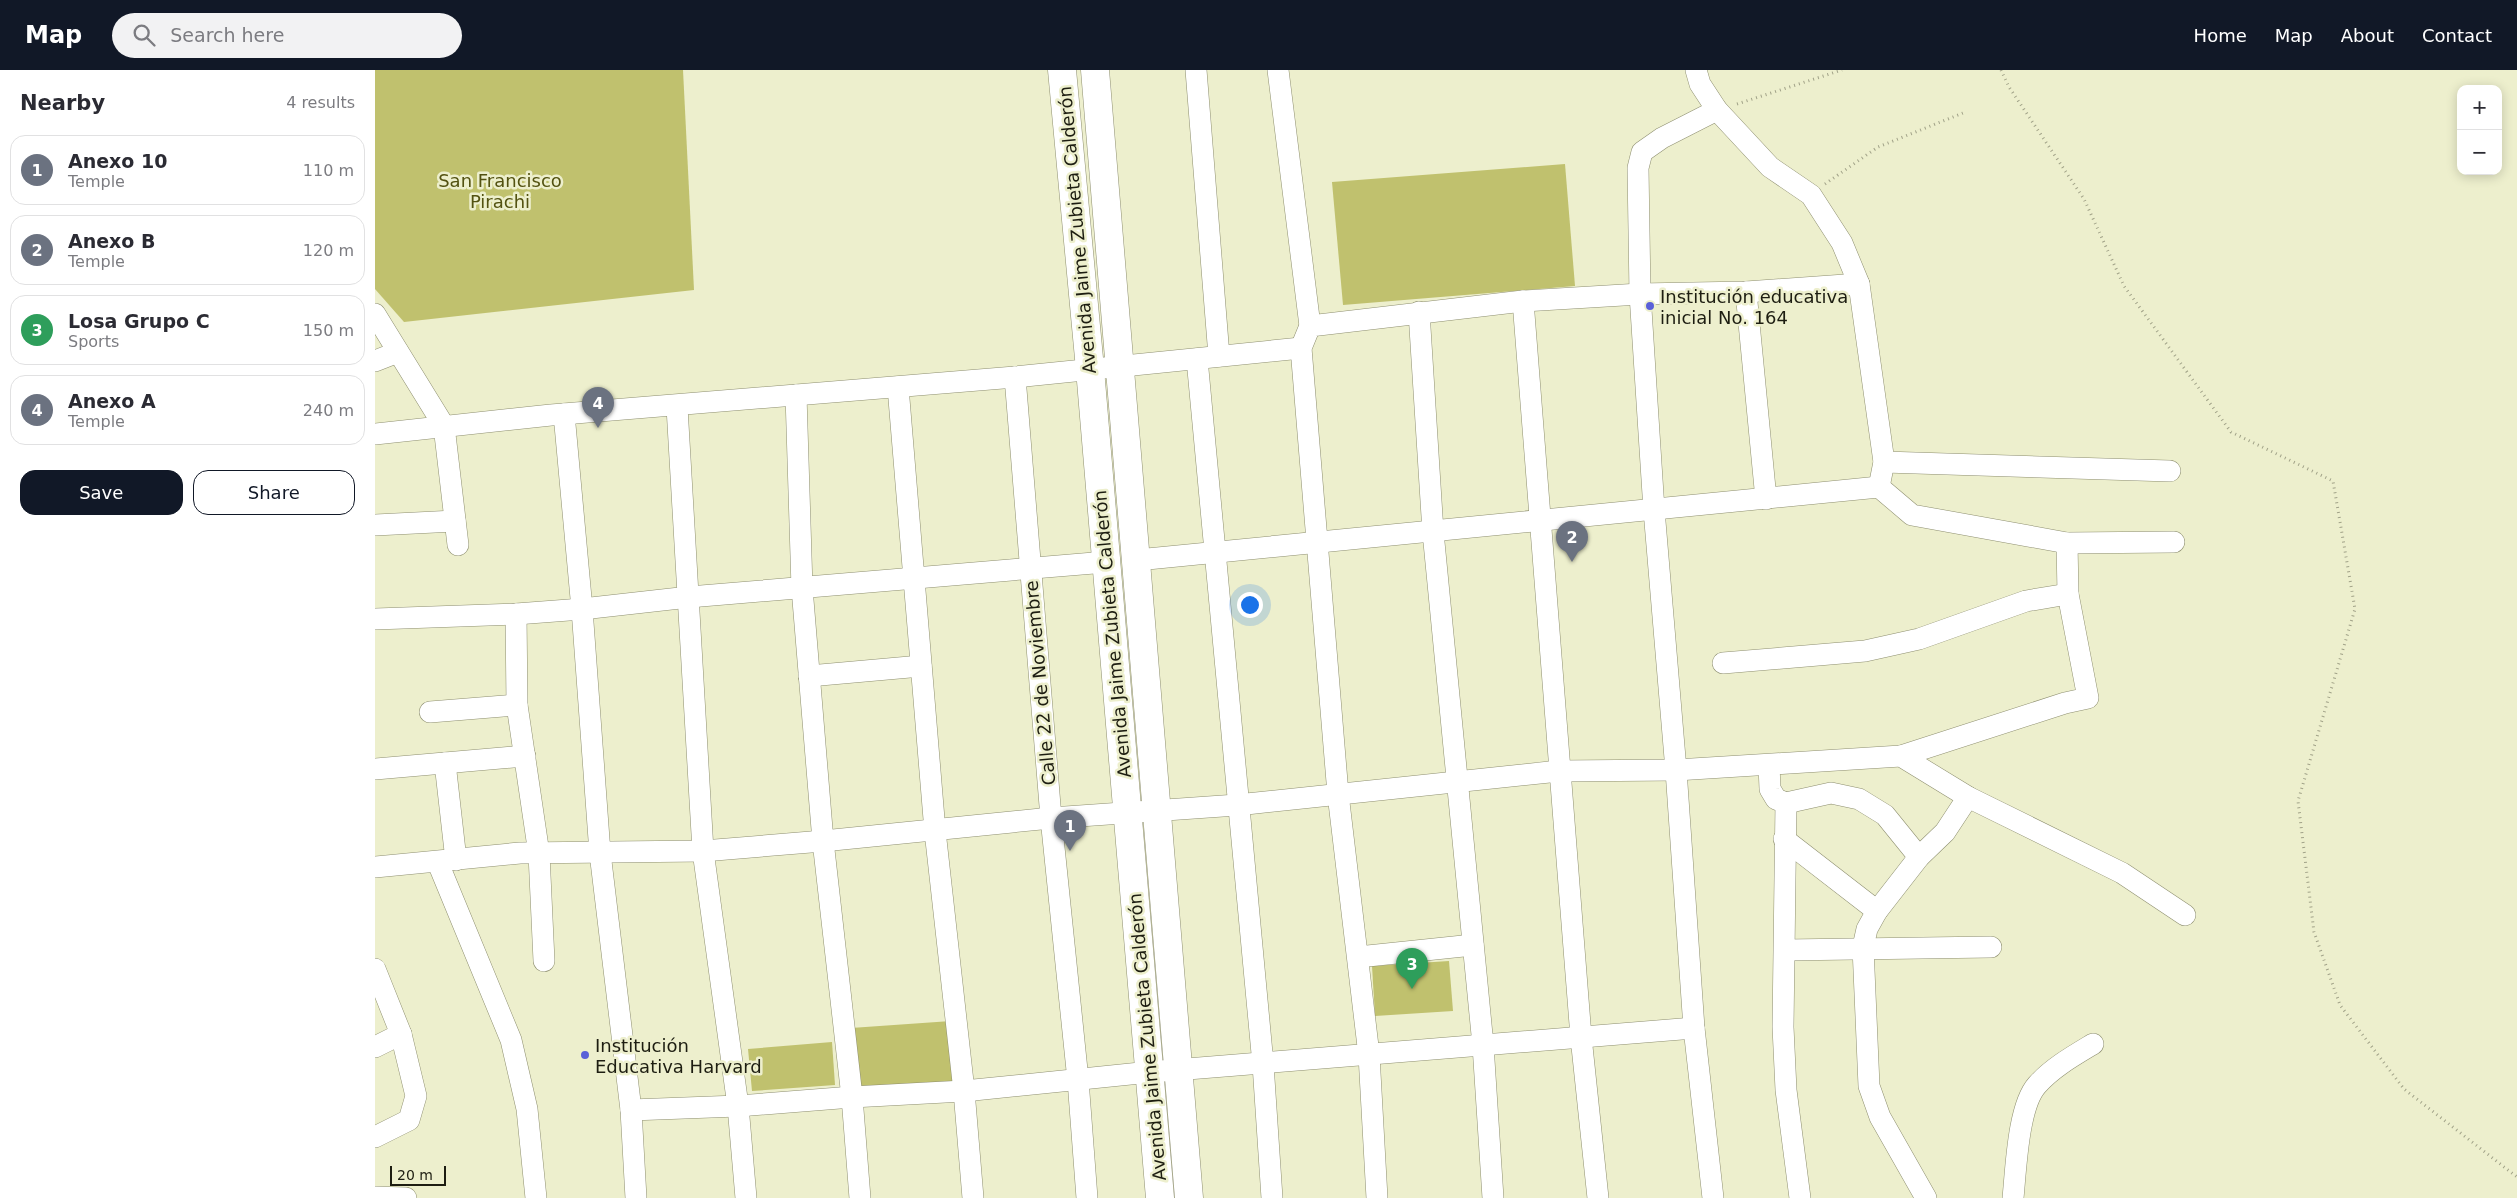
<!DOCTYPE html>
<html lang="en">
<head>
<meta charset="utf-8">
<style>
	:root { --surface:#fff; --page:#f2f2f3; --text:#2b2b33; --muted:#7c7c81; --line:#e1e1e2; --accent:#111827 }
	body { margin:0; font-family:"DejaVu Sans",sans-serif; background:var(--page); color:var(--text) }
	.controls { position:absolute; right:15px; top:15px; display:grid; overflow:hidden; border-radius:10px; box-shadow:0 2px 12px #0003 }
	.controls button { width:45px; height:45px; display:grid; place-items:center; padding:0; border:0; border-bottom:1px solid var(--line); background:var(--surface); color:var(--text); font:25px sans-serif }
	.scale { position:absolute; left:15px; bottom:12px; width:56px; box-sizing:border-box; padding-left:5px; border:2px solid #1d1d11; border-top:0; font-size:14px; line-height:18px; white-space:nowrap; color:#1d1d11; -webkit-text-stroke:4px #edefcd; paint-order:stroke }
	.you { position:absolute; left:874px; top:534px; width:18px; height:18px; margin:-12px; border:4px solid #fff; border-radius:50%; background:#1a73e8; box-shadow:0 0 0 8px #1a73e833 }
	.badge { display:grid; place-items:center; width:32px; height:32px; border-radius:50%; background:var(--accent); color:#fff; font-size:16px; font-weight:700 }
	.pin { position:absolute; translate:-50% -41px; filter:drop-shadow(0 1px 2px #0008) }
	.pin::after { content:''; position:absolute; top:26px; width:18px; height:15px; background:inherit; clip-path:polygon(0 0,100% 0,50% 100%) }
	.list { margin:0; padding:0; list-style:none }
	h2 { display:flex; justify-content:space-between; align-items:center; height:65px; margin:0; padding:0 20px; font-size:21px }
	h2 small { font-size:16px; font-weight:400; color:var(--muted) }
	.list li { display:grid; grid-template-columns:32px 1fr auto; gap:15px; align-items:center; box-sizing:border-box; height:70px; margin:0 10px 10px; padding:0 10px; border:1px solid var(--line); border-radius:15px }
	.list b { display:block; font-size:19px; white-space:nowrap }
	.list p { margin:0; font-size:16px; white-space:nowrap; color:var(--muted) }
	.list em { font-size:16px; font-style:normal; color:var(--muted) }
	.actions { display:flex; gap:10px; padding:15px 20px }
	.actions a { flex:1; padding:11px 0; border:1px solid var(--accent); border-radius:15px; text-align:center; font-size:18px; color:var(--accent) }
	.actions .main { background:var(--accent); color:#fff }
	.icon { flex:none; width:28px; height:28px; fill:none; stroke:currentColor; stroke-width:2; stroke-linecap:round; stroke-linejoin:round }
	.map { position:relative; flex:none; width:2142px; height:1128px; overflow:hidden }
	header { display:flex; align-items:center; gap:30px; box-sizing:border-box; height:70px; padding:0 25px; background:var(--accent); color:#fff }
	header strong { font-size:24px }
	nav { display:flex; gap:28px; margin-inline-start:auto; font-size:18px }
	.search { width:350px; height:45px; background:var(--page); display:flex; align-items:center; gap:12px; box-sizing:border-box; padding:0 18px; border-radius:28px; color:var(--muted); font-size:19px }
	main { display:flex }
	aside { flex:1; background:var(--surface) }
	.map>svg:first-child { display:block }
	.green { fill:#c0c16e }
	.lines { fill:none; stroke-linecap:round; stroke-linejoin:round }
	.street-casing { stroke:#8e8f70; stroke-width:22 }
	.secondary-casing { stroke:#8e8f70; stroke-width:29 }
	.path { stroke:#a1a288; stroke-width:3; stroke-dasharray:1 4; stroke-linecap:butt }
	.street { stroke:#fff; stroke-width:21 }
	.secondary { stroke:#fff; stroke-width:28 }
	.poi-dot { fill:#5a60d8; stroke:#edefcd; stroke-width:2 }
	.labels { text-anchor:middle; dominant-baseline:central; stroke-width:5; stroke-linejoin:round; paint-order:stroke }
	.park-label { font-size:18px; fill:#535211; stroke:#edefcd }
	.street-label { font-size:18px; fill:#1d1d11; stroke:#edefcd }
	.poi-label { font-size:18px; fill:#1d1d11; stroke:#edefcd; text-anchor:start }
</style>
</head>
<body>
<header>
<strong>Map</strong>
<div class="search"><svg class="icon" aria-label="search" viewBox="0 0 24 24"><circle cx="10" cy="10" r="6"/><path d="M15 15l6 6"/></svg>Search here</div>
<nav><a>Home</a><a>Map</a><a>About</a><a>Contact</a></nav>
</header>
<main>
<aside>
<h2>Nearby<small>4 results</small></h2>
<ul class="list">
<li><span class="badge" style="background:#6b7280">1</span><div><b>Anexo 10</b><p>Temple</p></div><em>110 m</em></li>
<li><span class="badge" style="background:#6b7280">2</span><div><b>Anexo B</b><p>Temple</p></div><em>120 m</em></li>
<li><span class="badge" style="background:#2e9e5b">3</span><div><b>Losa Grupo C</b><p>Sports</p></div><em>150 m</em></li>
<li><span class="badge" style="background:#6b7280">4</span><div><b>Anexo A</b><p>Temple</p></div><em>240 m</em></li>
</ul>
<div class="actions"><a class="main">Save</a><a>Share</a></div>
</aside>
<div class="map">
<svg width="2142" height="1128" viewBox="0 0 2142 1128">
	<rect width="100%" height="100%" fill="#edefcd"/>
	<g class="green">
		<polygon points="0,0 308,0 319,220 29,252 0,219"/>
		<polygon points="1190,94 1200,216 968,235 957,112"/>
		<polygon points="1074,891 1078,941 1000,946 997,896"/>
		<polygon points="576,951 581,1011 481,1018 476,958"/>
		<polygon points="457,972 460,1015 377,1021 373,979"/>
	</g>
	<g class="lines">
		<g class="street-casing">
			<g id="street">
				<polyline points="821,0 844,286"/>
				<polyline points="903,0 935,256"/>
				<polyline points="1321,0 1325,14 1342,40 1395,97 1436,125 1467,173 1484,214 1509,392 1504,417"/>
				<polyline points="1371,222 1391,429"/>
				<polyline points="1148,231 1206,967 1223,1128"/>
				<polyline points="1044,242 1058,462 1108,975 1118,1128"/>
				<polyline points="0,244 69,356 83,475"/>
				<polyline points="822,289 888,994 897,1128"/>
				<polyline points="0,291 23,282"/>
				<polyline points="640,307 676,748 703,1010 712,1128"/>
				<polyline points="523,317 560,761 589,1021 598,1128"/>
				<polyline points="421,325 427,518 448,771 477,1027 485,1128"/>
				<polyline points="302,337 328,781 363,1036 371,1128"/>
				<polyline points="189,344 207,539 225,783 256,1040 261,1128"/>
				<polyline points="0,364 176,345 640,307 926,278"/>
				<polyline points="1509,392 1795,401"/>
				<polyline points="0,455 80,451"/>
				<polyline points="762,490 1504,417 1537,445 1692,473 1799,472"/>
				<polyline points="141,544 142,635 164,784 169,891"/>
				<polyline points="0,549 141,544 207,539 314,527 731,492"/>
				<polyline points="1348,593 1490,581 1544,569 1651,531 1693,524"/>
				<polyline points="434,606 546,596"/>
				<polyline points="55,642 142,635"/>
				<polyline points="1526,686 1690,633 1713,628 1693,524 1692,473"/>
				<polyline points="70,693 81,790"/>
				<polyline points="1394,695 1395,719 1401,729 1411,733 1456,723 1484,729 1510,745 1544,787"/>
				<polyline points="0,699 150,686"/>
				<polyline points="1411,733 1408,957 1411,1020 1425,1128"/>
				<polyline points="1409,769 1502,841"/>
				<polyline points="63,793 136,970 152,1039 161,1128"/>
				<polyline points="0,797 145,783 328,781 448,771 676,748 862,735 1184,701 1301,700 1526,686 1593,727 1747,803 1810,845"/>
				<polyline points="1411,880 1616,877"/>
				<polyline points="983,887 1098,875"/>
				<polyline points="0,899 26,964 41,1026 34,1050 0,1067"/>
				<polyline points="0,977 26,964"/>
				<polyline points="256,1040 363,1036 477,1027 589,1021 775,1002 1319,958"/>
				<polyline points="0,1127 31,1128"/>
				<polyline points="1002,1128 994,985 963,724 926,278 935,256 1148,231 1265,224 1371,222 1484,214"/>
				<polyline points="1338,1128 1319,958 1301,700 1279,440 1265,224 1263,98 1267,82 1287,68 1342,40"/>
				<polyline points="1551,1128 1505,1047 1494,1016 1488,877 1492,859 1502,841 1544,787 1570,762 1593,727"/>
				<path d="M1638,1128C1641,1099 1643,1036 1662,1015C1677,998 1698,986 1718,974"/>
			</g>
		</g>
		<g class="secondary-casing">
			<g id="secondary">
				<polyline points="687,0 715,299 785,1128"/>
				<polyline points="720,0 814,1128"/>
			</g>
		</g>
		<g class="path">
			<polyline points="1626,0 1634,17 1709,129 1749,216 1856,362 1958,411 1980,539 1923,731 1939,862 1965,935 2029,1019 2142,1107"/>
			<polyline points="1362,34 1467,0"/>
			<polyline points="1450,114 1503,77 1588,43"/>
		</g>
		<use href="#street" class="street"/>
		<use href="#secondary" class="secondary"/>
	</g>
	<g class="poi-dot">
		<circle cx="1275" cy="236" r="5"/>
		<circle cx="210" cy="985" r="5"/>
	</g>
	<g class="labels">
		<g class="park-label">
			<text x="125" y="110">San Francisco<tspan x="125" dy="21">Pirachi</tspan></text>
		</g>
		<g class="street-label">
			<text transform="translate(702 160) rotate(-95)">Avenida Jaime Zubieta Calderón</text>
			<text transform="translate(737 564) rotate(-95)">Avenida Jaime Zubieta Calderón</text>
			<text transform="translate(665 613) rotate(-95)">Calle 22 de Noviembre</text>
			<text transform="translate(772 967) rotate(-95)">Avenida Jaime Zubieta Calderón</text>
		</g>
		<g class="poi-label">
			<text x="1285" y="226">Institución educativa<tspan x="1285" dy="21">inicial No. 164</tspan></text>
			<text x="220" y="975">Institución<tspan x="220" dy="21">Educativa Harvard</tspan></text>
		</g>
	</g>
</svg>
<div class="controls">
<button>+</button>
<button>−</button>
</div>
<div class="scale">20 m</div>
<div class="you"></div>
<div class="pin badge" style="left:695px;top:781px;background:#6b7280">1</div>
<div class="pin badge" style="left:1197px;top:492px;background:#6b7280">2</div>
<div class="pin badge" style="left:1037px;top:919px;background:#2e9e5b">3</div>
<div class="pin badge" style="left:223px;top:358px;background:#6b7280">4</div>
</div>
</main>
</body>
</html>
